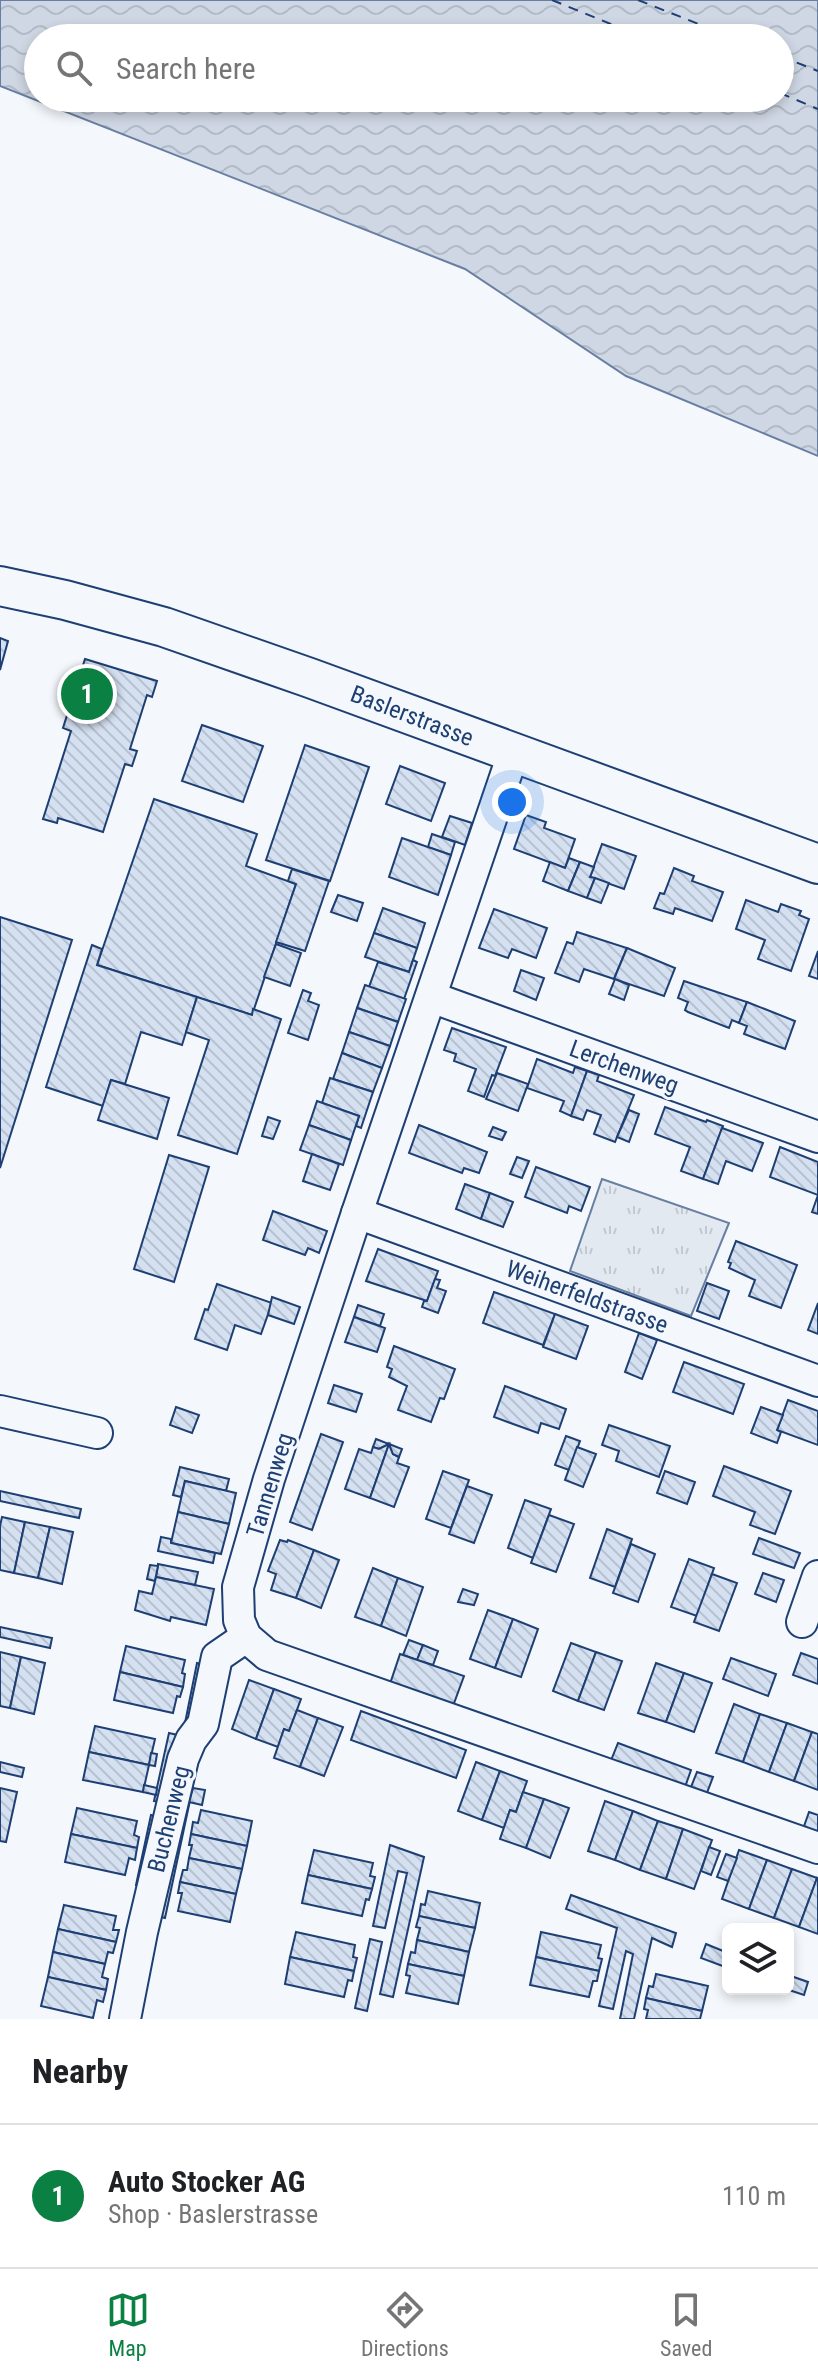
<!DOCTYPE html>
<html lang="en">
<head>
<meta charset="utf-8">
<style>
	:root { --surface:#fff; --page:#f6f6f6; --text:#202124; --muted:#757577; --line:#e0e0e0; --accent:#0b8043 }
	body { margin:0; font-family:"Roboto Condensed",sans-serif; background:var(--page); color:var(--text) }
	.controls { position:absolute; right:24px; bottom:24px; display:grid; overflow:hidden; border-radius:12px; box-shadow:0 4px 12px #0003 }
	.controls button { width:72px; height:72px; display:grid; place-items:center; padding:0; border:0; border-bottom:2px solid var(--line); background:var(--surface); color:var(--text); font:40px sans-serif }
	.you { position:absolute; left:512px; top:802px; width:28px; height:28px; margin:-20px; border:6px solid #fff; border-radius:50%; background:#1a73e8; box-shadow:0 0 0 12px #1a73e833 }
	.badge { display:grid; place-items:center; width:52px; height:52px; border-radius:50%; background:var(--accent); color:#fff; font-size:26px; font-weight:700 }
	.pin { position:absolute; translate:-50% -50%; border:4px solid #fff; box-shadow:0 2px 8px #0006 }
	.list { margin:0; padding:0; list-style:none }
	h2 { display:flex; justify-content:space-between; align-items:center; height:104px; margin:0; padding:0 32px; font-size:34px }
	h2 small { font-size:26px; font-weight:400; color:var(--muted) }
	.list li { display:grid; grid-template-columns:52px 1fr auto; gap:24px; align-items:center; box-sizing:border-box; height:144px; padding:0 32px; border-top:2px solid var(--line) }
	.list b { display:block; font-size:30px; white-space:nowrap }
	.list p { margin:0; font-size:26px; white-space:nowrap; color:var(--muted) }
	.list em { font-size:26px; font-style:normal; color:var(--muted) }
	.icon { flex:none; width:44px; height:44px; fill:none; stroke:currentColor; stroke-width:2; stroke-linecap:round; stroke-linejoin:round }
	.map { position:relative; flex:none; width:818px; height:2019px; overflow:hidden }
	.search { position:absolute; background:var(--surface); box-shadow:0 4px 12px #0003; left:24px; right:24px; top:24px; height:88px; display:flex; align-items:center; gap:20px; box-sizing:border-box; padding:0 28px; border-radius:44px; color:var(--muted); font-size:30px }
	.sheet { height:248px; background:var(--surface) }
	nav { display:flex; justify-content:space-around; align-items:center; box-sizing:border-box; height:112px; border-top:2px solid var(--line); background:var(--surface); font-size:22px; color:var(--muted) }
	nav a { display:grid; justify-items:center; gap:4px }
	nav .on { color:var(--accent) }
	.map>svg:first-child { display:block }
	.park { fill:url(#park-tufts); stroke:#687fa3; stroke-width:2 }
	.water { fill:url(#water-waves); stroke:#687fa3; stroke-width:2; fill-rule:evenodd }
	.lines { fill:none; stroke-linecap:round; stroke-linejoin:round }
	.ferry { stroke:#1d3f73; stroke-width:2; stroke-dasharray:10 8; stroke-linecap:butt }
	.building { fill:url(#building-back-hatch); stroke:#1d3f73; stroke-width:2 }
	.minor-casing { stroke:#1d3f73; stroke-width:34 }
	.major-casing { stroke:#1d3f73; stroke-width:42 }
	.minor { stroke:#f4f7fb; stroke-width:30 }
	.major { stroke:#f4f7fb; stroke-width:38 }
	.labels { text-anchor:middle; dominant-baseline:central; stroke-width:6; stroke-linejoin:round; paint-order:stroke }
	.street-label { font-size:24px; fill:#1d3f73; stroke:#f4f7fb }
</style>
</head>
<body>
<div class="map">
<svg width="818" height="2019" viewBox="0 0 818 2019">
	<defs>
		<pattern id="park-tufts" width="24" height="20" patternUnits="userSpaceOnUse" patternTransform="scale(2)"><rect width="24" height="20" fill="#e3e9f0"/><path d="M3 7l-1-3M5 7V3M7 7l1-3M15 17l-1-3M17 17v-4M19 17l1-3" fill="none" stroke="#c2c9d1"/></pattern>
		<pattern id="water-waves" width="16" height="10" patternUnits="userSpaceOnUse" patternTransform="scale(2)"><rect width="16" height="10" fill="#cfd7e4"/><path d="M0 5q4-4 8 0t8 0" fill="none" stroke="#b1bac7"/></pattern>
		<pattern id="building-back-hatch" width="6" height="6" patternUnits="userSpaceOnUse" patternTransform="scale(2)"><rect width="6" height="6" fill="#d5e0f0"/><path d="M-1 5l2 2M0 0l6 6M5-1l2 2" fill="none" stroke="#b6c1d1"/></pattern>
	</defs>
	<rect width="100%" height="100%" fill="#f4f7fb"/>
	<polygon class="park" points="602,1179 729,1223 691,1316 570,1271"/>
	<path class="water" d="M0,0H818V456L626,376L465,269L0,86ZM38,38H780V98H38Z"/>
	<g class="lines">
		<g class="ferry">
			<polyline points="552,0 645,38"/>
			<polyline points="638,0 734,38"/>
			<polyline points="780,56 818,71"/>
			<polyline points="780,93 818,109"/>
		</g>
	</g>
	<g class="building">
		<polygon points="0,638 8,641 0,670"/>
		<polygon points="85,659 157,681 152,697 147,695 130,749 137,751 132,766 125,764 103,832 58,818 57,823 43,819 71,731 63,728"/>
		<polygon points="202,725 263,746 243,802 182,781"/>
		<polygon points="305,745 369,767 330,881 266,860"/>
		<polygon points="400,766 445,783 431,821 386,804"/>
		<polygon points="154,799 257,834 246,866 296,884 252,1015 97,965"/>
		<polygon points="526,815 546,822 544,828 575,839 565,868 514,849"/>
		<polygon points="450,816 472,823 465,845 442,837"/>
		<polygon points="432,834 455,842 451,855 428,847"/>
		<polygon points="402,838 451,855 438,895 389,877"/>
		<polygon points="602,844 636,856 624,889 590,877"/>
		<polygon points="569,858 580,862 568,891 543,881 550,862 565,868"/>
		<polygon points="580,862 594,867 590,877 595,878 587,898 568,891"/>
		<polygon points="674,868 694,876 692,881 723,892 712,921 675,908 673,914 654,908 660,893 664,894"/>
		<polygon points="292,869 329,881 305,951 276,942 296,884 288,881"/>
		<polygon points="595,878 609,883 601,903 587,898"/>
		<polygon points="338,895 363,903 357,921 331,912"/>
		<polygon points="746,900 778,912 781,904 801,911 799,915 809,919 791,971 758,959 765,940 736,929"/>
		<polygon points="383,908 425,923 417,948 374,933"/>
		<polygon points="494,909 547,928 536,958 512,949 508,958 479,948"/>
		<polygon points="0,917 72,940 0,1168"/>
		<polygon points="577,932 627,948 614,979 584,969 579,982 555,973 567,942 573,944"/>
		<polygon points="374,933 417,948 409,972 365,957"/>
		<polygon points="276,944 301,953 290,986 264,977"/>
		<polygon points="92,945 102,949 97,965 197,997 182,1045 141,1032 125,1084 111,1080 103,1106 46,1087"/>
		<polygon points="627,948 675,968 664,996 614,979"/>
		<polygon points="818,951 818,979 809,976"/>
		<polygon points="413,960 417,962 404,999 369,987 378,962 409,972"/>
		<polygon points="521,970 544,978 536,1000 514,991"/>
		<polygon points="615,979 629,985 624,1000 609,994"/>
		<polygon points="684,981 747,1002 739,1023 732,1020 729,1028 688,1012 685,1010 688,1002 678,998"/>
		<polygon points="365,985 406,999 398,1022 357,1008"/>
		<polygon points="303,990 311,993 308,1001 319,1005 308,1040 288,1033"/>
		<polygon points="197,997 252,1015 253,1009 281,1019 237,1154 178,1135 209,1040 186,1032"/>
		<polygon points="747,1002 795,1021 785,1049 744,1034 747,1026 739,1023"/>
		<polygon points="357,1008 398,1022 390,1046 349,1032"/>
		<polygon points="452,1028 506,1047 495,1076 492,1075 484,1097 468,1091 476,1069 454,1061 456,1054 444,1050"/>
		<polygon points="349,1032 390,1046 382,1068 342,1053"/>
		<polygon points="342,1053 382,1068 373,1092 333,1079"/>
		<polygon points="537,1059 573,1073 575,1067 587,1071 571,1116 560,1111 564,1101 527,1088"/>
		<polygon points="587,1071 599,1075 597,1081 634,1095 615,1142 594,1134 601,1115 587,1110 583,1120 571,1116"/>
		<polygon points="497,1073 528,1084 518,1111 486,1099"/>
		<polygon points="330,1078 373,1092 361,1128 356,1126 359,1116 322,1103"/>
		<polygon points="111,1080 169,1098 157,1139 98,1120"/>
		<polygon points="317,1101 359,1116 351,1140 309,1125"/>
		<polygon points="665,1107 706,1122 707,1120 723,1126 703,1179 681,1171 690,1147 655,1134"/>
		<polygon points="629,1110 639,1114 629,1142 617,1137"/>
		<polygon points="268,1117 280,1121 273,1139 262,1136"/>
		<polygon points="309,1125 351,1140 343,1165 300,1150"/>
		<polygon points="419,1125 487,1152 479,1173 464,1168 462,1173 409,1153"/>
		<polygon points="493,1127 506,1132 502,1140 489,1136"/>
		<polygon points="722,1128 763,1143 752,1171 726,1161 718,1184 703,1179"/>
		<polygon points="780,1147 818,1162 818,1195 770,1177"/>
		<polygon points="312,1154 339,1164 330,1190 303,1181"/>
		<polygon points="169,1155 209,1167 174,1282 134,1269"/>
		<polygon points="517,1157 529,1161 522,1178 510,1174"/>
		<polygon points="536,1167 590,1187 581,1211 569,1206 567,1213 525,1197"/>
		<polygon points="465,1184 490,1193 481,1219 456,1209"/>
		<polygon points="490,1193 513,1202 503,1227 481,1219"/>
		<polygon points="818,1195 818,1214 812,1212"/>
		<polygon points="273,1211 327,1231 319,1253 308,1248 305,1255 263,1240"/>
		<polygon points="736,1241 797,1265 781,1308 749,1296 755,1280 729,1268 731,1263 728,1262"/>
		<polygon points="378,1249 438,1271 427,1301 366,1281"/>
		<polygon points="435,1279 440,1280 437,1288 446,1291 438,1313 422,1307 424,1301 427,1301"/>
		<polygon points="707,1283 729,1291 719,1319 697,1311"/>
		<polygon points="217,1284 272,1303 261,1334 235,1325 227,1350 195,1339 205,1309 208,1310"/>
		<polygon points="494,1292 555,1314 543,1345 483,1323"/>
		<polygon points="272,1297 300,1307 294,1324 268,1315"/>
		<polygon points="818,1303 818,1334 808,1330"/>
		<polygon points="358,1305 384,1314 380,1326 354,1317"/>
		<polygon points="555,1314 588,1326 576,1359 543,1347"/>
		<polygon points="354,1317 385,1328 377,1352 345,1342"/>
		<polygon points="639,1333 657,1340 642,1379 625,1372"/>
		<polygon points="394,1346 455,1369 444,1399 440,1398 431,1422 398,1410 407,1386 389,1377 392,1369 387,1367"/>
		<polygon points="684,1362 744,1384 733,1414 673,1392"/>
		<polygon points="334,1385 362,1394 356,1412 328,1403"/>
		<polygon points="505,1386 566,1409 559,1429 541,1423 538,1433 494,1417"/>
		<polygon points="788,1400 818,1411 818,1445 777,1430"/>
		<polygon points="176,1407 199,1415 192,1433 170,1425"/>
		<polygon points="761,1407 783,1415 777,1430 781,1432 777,1443 751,1433"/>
		<polygon points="609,1425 670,1446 659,1477 616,1461 619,1451 602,1445"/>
		<polygon points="321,1434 343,1442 312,1530 290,1522"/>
		<polygon points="566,1436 580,1441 569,1470 555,1465"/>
		<polygon points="376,1439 389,1444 379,1449 373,1447"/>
		<polygon points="389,1444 370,1498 345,1489 359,1449 371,1453 373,1447 379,1449"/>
		<polygon points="389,1444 393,1454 399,1457 397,1463 409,1467 394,1507 370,1498"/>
		<polygon points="389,1444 402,1449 399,1457 393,1454"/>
		<polygon points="577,1447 596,1454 583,1487 565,1480"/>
		<polygon points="724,1466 791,1491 775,1534 750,1525 755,1512 713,1496"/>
		<polygon points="180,1467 229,1479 226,1491 185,1481 181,1497 173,1495"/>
		<polygon points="443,1471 469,1480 451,1528 426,1519"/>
		<polygon points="665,1471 695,1482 687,1504 657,1493"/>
		<polygon points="185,1481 236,1493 229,1524 178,1512"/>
		<polygon points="467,1486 492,1495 474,1543 449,1534"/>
		<polygon points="0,1491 81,1509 79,1518 0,1501"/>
		<polygon points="525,1500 551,1509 533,1558 508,1548"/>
		<polygon points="178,1512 229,1524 221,1554 171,1543"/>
		<polygon points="549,1515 574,1524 556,1572 531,1563"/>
		<polygon points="2,1517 25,1522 14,1573 0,1570 0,1526"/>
		<polygon points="25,1522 50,1527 38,1578 14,1573"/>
		<polygon points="50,1527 73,1532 62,1584 38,1578"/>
		<polygon points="607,1529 632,1539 615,1587 590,1578"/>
		<polygon points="161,1537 171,1539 171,1543 215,1553 213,1563 158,1551"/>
		<polygon points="759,1538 800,1553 794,1568 753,1554"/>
		<polygon points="280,1540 287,1542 288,1540 314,1550 296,1598 271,1590 276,1574 268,1571"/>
		<polygon points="631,1544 655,1554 638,1602 613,1593"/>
		<polygon points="314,1550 339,1560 321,1608 296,1598"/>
		<polygon points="689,1559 714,1568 697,1616 671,1607"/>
		<polygon points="158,1564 198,1572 195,1585 156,1577"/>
		<polygon points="150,1565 158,1566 155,1581 147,1579"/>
		<polygon points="373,1568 398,1578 381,1626 355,1617"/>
		<polygon points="763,1573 784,1580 776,1602 755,1594"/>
		<polygon points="712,1574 737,1583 719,1631 694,1622"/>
		<polygon points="156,1577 214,1589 206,1625 171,1617 170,1621 135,1610 139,1591 152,1594"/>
		<polygon points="398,1578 423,1587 406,1636 381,1626"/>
		<polygon points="463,1589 478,1594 474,1605 458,1602"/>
		<polygon points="488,1610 513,1619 495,1668 470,1659"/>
		<polygon points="513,1619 538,1629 521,1677 495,1668"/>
		<polygon points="0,1627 52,1638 50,1648 0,1637"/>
		<polygon points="409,1640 423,1645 417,1660 403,1655"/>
		<polygon points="571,1643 596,1652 578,1701 553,1691"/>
		<polygon points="423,1645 438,1651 433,1665 417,1660"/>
		<polygon points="126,1646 185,1660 182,1673 185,1674 183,1687 120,1672"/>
		<polygon points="0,1652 21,1657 10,1708 0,1706"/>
		<polygon points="596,1652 622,1661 604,1710 578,1701"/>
		<polygon points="801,1653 818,1659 818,1684 793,1675"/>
		<polygon points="400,1654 464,1676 453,1706 390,1684"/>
		<polygon points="21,1657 45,1663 34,1714 10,1708"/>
		<polygon points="731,1658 776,1674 768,1696 723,1679"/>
		<polygon points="197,1663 209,1666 197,1725 185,1723"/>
		<polygon points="656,1663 684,1673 666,1722 638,1713"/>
		<polygon points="120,1672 183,1687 180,1697 177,1696 173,1713 114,1700"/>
		<polygon points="684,1673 712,1683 694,1732 666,1722"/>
		<polygon points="249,1680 274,1689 256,1739 232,1729"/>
		<polygon points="274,1689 301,1699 289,1731 284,1729 278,1747 256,1739"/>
		<polygon points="734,1704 760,1714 743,1762 716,1753"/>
		<polygon points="297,1710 318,1718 300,1767 274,1758 284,1729 289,1731"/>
		<polygon points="361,1711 466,1750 456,1778 351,1740"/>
		<polygon points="760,1714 787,1723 769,1772 743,1762"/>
		<polygon points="318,1718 343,1727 324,1776 300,1767"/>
		<polygon points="787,1723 812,1732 794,1781 769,1772"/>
		<polygon points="95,1726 155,1739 149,1765 89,1752"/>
		<polygon points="812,1732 818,1734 818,1790 794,1781"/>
		<polygon points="169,1733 182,1736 167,1804 154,1801"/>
		<polygon points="618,1743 691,1770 684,1790 610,1763"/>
		<polygon points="89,1752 149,1765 143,1792 83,1780"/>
		<polygon points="151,1753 157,1754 155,1766 149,1765"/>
		<polygon points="0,1762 24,1768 22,1777 0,1772"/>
		<polygon points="476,1762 500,1771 482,1820 458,1811"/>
		<polygon points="500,1771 527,1781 516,1812 510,1810 504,1828 482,1820"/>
		<polygon points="697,1772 713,1777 705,1798 689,1792"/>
		<polygon points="144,1785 157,1788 156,1795 143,1792"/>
		<polygon points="0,1788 17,1792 6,1842 0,1841"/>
		<polygon points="179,1788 192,1791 165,1918 152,1915"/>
		<polygon points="193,1788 205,1790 202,1805 189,1802"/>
		<polygon points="523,1792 544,1799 526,1848 500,1839 510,1810 516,1812"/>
		<polygon points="544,1799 569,1808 550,1858 526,1848"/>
		<polygon points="605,1801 633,1811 615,1860 588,1851"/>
		<polygon points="77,1808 137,1821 134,1835 139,1837 137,1848 71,1834"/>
		<polygon points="201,1810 252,1821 247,1846 191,1834 193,1822 198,1823"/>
		<polygon points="633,1811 658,1821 640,1870 615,1860"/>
		<polygon points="809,1812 818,1815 818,1832 802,1832"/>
		<polygon points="151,1815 164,1818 148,1888 136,1885"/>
		<polygon points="658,1821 683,1829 666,1879 640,1870"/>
		<polygon points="683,1829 712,1840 694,1889 666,1879"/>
		<polygon points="71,1834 137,1848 135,1860 129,1858 125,1875 65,1862"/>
		<polygon points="191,1834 247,1846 242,1869 189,1858 192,1845 189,1845"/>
		<polygon points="390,1845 424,1857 393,1997 380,1994 407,1873 398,1871 385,1928 373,1926"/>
		<polygon points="709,1847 720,1851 711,1875 701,1871"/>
		<polygon points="314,1850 373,1863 370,1876 375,1877 372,1889 308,1875"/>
		<polygon points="739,1850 767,1860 749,1909 722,1899"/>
		<polygon points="726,1854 737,1858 728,1881 717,1877"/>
		<polygon points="189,1858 242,1869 236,1894 180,1882 183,1870 187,1870"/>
		<polygon points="767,1860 792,1869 774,1918 749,1909"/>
		<polygon points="792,1869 817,1878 799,1927 774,1918"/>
		<polygon points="308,1875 372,1889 369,1900 366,1899 362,1916 302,1903"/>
		<polygon points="817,1878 818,1879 818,1934 799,1927"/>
		<polygon points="180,1882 236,1894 230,1922 178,1911 182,1893 178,1893"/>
		<polygon points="428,1891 480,1903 475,1928 419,1916 421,1904 425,1905"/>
		<polygon points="571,1895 676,1933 672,1947 652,1938 634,2019 620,2019 633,1954 626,1951 613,2009 599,2006 617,1928 566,1909"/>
		<polygon points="64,1905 116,1916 113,1930 119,1930 116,1942 58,1929"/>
		<polygon points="419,1916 475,1928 469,1952 417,1940 420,1928 416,1927"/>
		<polygon points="58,1929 116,1942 113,1953 108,1952 105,1964 53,1952"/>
		<polygon points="296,1932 355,1945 353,1957 357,1958 354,1971 290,1957"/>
		<polygon points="541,1932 601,1945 598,1958 602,1959 599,1971 536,1957"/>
		<polygon points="370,1939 382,1942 367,2011 355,2008"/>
		<polygon points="417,1940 469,1952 464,1976 408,1964 411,1952 415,1953"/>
		<polygon points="706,1944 728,1953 728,1968 701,1958"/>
		<polygon points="53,1952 105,1964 102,1977 108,1979 106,1990 48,1977"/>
		<polygon points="290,1957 354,1971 352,1981 348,1980 344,1997 285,1984"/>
		<polygon points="536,1957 599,1971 597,1981 593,1981 589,1997 530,1985"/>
		<polygon points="408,1964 464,1976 458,2004 406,1993 410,1976 406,1975"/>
		<polygon points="656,1974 708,1986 702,2011 646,1998 649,1986 653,1987"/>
		<polygon points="788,1975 808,1982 804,1995 786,1989 788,1989"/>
		<polygon points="48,1977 106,1990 103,2002 97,2000 93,2018 41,2006"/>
		<polygon points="646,1998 702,2011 700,2019 646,2019 648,2010 644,2009"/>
	</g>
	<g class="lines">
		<g class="minor-casing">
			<g id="minor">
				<polyline points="513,754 357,1213 269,1479 238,1587 239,1620 246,1637 267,1655 818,1848"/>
				<polyline points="431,997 818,1137"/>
				<polyline points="357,1213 818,1381"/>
				<polyline points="0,1411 97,1433"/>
				<polyline points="802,1622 818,1576"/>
				<polyline points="125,2019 142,1932 183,1759 191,1740 203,1724 217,1657 246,1637"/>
			</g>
		</g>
		<g class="major-casing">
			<polyline id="major" points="0,586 65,600 164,627 310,678 818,864"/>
		</g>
		<use href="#minor" class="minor"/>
		<use href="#major" class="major"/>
	</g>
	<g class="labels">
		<g class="street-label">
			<text transform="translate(412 716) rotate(21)">Baslerstrasse</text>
			<text transform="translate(624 1067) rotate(20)">Lerchenweg</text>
			<text transform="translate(587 1297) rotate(20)">Weiherfeldstrasse</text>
			<text transform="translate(270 1485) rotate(-73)">Tannenweg</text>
			<text transform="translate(169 1819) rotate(-76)">Buchenweg</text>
		</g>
	</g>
</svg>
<div class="controls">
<button><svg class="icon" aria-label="layers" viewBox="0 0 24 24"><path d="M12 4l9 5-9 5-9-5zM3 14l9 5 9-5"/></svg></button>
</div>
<div class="you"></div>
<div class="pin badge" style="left:87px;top:694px">1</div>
<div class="search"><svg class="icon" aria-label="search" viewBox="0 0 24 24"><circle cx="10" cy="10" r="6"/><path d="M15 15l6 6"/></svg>Search here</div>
</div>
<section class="sheet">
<h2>Nearby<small></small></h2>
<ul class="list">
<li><span class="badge">1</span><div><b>Auto Stocker AG</b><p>Shop · Baslerstrasse</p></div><em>110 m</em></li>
</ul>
</section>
<nav>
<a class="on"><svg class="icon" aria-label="map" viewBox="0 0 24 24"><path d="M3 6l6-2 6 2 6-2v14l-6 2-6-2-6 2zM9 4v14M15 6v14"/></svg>Map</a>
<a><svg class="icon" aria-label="directions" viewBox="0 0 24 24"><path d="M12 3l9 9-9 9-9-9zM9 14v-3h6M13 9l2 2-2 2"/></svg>Directions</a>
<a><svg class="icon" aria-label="saved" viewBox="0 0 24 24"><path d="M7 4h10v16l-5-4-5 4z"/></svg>Saved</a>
</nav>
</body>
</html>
